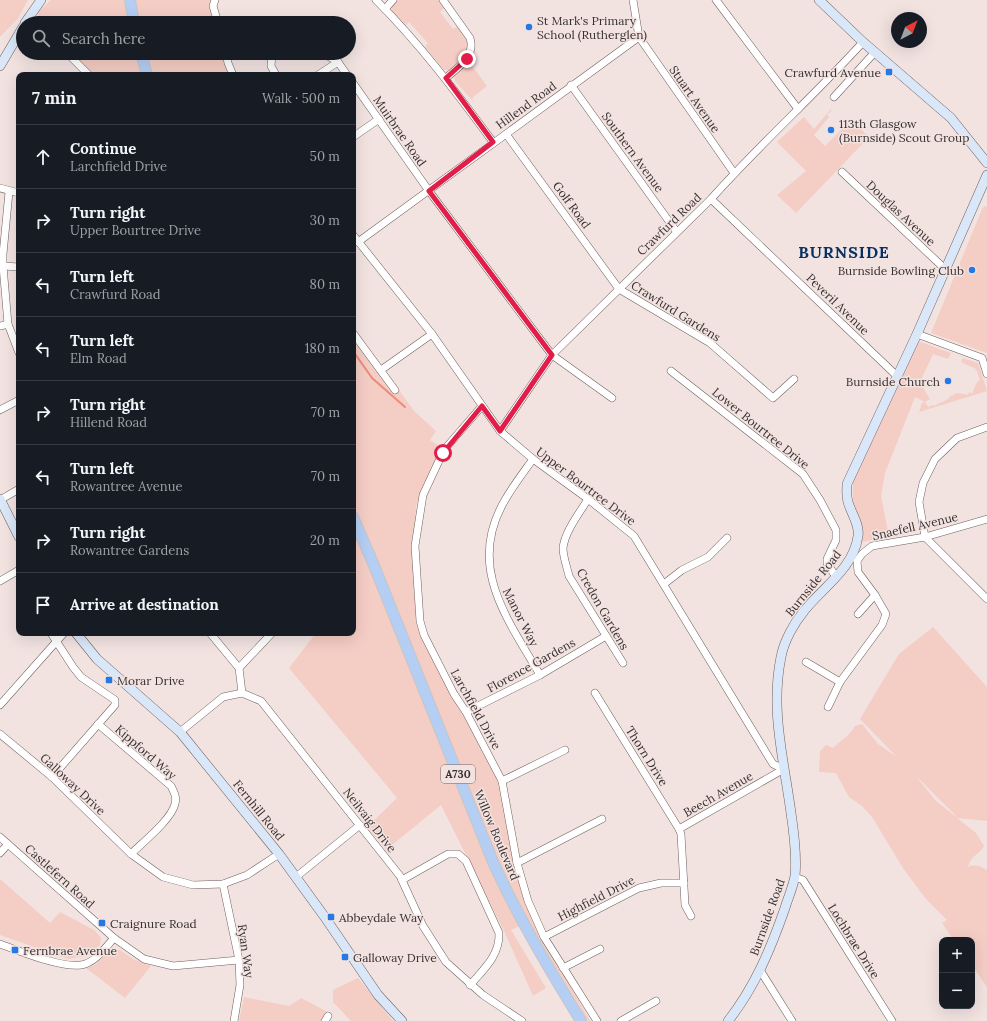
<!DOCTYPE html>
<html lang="en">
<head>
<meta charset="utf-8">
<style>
	:root { --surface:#171b24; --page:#20242c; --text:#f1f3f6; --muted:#9ea1a6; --line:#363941 }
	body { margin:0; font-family:Lora,serif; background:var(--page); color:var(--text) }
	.controls { position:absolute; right:12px; bottom:12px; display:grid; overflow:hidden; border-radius:8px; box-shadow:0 4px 16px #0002 }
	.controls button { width:36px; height:36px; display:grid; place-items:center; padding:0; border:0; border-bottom:1px solid var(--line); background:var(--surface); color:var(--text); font:20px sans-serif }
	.compass { position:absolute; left:891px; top:12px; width:36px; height:36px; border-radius:50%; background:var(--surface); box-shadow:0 4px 16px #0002; rotate:42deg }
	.stop { position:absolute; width:12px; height:12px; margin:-9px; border:3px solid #e11d48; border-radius:50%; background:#fff }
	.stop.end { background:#e11d48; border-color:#fff; box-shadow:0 1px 4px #0008 }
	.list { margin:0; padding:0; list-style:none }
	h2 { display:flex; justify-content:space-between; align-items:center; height:52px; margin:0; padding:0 16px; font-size:17px }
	h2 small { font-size:13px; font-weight:400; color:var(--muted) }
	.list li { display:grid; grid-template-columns:26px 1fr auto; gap:12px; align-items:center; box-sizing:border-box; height:64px; padding:0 16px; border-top:1px solid var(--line) }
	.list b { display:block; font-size:15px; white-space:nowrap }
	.list p { margin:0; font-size:13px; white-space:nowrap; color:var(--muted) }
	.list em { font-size:13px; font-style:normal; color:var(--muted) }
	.icon { flex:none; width:22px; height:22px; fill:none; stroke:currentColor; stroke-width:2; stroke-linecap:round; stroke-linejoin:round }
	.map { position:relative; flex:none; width:987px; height:1021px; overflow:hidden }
	.search { position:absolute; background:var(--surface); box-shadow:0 4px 16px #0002; left:16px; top:16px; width:340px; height:44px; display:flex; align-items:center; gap:10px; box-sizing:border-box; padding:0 14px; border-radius:22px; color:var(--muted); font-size:15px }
	.panel { position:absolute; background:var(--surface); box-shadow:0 4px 16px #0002; left:16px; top:72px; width:340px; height:564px; border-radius:8px }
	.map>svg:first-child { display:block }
	.green { fill:#f4cdc5; fill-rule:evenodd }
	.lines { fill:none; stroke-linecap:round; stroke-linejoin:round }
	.stream { stroke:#ed8a79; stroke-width:2 }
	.street-casing { stroke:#6c605d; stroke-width:8 }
	.secondary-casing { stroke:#6c605d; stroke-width:10 }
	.primary-casing { stroke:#c7c5c5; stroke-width:12 }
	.street { stroke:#fff; stroke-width:7 }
	.secondary { stroke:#dae7f9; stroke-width:9 }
	.primary { stroke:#b4cef4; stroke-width:10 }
	.route { stroke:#e11d48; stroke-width:5 }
	.poi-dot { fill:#2479e3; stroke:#f2e3e1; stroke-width:1.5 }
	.labels { text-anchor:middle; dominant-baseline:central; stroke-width:3; stroke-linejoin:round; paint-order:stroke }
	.shield { fill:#f2e3e1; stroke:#6f6665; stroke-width:1 }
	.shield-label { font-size:11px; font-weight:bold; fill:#373130 }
	.poi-label { font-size:12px; fill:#373130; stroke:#f2e3e1; text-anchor:start }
	.street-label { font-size:12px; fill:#373130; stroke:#f2e3e1 }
	.district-label { font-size:16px; font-weight:bold; letter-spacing:1px; fill:#073063; stroke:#f2e3e1 }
</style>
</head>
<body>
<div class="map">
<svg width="987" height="1021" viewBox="0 0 987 1021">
	<rect width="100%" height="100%" fill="#f2e3e1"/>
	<g class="green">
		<polygon points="0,0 28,0 18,18 0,37"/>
		<polygon points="51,0 212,0 215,23 39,23 38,12"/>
		<polygon points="398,0 439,0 444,8 440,12 453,29 458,26 469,41 467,54 451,70 444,70 425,47 428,43 409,22 406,25 392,11 392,5"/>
		<polygon points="73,53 223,53 230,75 93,75"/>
		<polygon points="470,63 487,86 473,97 472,100 455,81 454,76"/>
		<polygon points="831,109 832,110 827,115 829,117 814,135 825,146 848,123 851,125 854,122 869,137 796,213 777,195 806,171 777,142 804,117 814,129"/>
		<polygon points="987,206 987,353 931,333 983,207"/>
		<polygon points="353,338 394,394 399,390 414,411 436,431 430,440 442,448 425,482 416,505 414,549 416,623 444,680 495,774 504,801 521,891 532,920 590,1021 588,1021 528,922 511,930 546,988 533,996 505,933 441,805 386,850 367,827 397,798 289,668 316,633 353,633"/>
		<polygon points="918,341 951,353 948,359 933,354 921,380 924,382 922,386 930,399 925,402 928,407 933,405 934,406 950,398 949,397 957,393 968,395 969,392 972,394 977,382 980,380 976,369 961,362 963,358 978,363 987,391 919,412 922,403 925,402 915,397 885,473 881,496 889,536 862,542 860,517 853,504 853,481"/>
		<path d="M933,627L987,687V821L957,818L976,833L984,846C978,856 972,854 968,867C974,864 981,866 987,870V987L972,965V940H954L942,923L947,920L926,899L903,868L872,817L862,806L849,797L836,773L819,772L820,751L826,745L833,748C842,739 849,737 855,726L862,724L878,744L897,757L860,719L899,654ZM915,775L955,815V816L936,801Z"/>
		<polygon points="0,879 50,923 60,912 94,930 101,938 100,945 87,956 68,959 0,935"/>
		<polygon points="120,950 133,959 151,966 125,998 86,968 95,965 109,951"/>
		<polygon points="358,978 393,1021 351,1021 333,1002 333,990"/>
		<polygon points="244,997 289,1006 301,998 326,1011 321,1021 239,1021"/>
	</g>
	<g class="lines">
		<polyline class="stream" points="353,351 372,378 405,407"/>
		<g class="street-casing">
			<g id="street">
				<polyline points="215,0 213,6 218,23"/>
				<path d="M376,0C420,44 456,92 493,142"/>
				<path d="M443,0L470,38C476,57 458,67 446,78"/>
				<polyline points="633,0 639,37 734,173"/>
				<polyline points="716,0 798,109"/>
				<polyline points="385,9 393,0"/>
				<polyline points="67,53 89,75"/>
				<polyline points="226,53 228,63 233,75"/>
				<polyline points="272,53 271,66 276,75"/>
				<polyline points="323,53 338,62 347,75"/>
				<polyline points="318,75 338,62"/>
				<polyline points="353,83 429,191 552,355 612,398"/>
				<polyline points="571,85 676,231"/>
				<polyline points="834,97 875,52"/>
				<polyline points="506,134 619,289 710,343 773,398 794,379"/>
				<polyline points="353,137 379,119"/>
				<polyline points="842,172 945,269"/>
				<polyline points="0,188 19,193"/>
				<polyline points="9,192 3,254 3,266 8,324 19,353"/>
				<polyline points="711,199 897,376"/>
				<polyline points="353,235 432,334 500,431 533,459 588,499 634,536 773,764 784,769"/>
				<polyline points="358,242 639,37"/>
				<polyline points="3,266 19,267"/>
				<polyline points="0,326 8,324"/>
				<polyline points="353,333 395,390"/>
				<polyline points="917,334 982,358 987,374"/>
				<polyline points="381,370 432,334"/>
				<polyline points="671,371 803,474 820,500 836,530 836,540 827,559 827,563 836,577"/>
				<polyline points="482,406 444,450 423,495 415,546 420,621 424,635 454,694 466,712 502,781 517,863 528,901 544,937 597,1021"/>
				<polyline points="0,410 19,400"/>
				<polyline points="987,427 957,438 935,459 923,483 919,502 925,537 987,599"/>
				<path d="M500,431L552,355L711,199C760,144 814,96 863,42"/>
				<path d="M533,459C523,473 513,486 505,500C466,566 507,618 540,675"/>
				<path d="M588,499C579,514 565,531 563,548C563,557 567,567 569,576L623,663"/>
				<polyline points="0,500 19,489"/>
				<polyline points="0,581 19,570"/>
				<polyline points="664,584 682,570 708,557 727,538"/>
				<polyline points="858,614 875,595"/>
				<polyline points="51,633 73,667 81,677 115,700 115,705 52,777"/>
				<polyline points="210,633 239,668 242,693"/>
				<polyline points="806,662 840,682"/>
				<polyline points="239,668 272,633"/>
				<polyline points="595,693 679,829"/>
				<polyline points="0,705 64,633"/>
				<polyline points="828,707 840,682 882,625 886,614 875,595 858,572 857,561 862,554 872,546 925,537 987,519"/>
				<polyline points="466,712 540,675 606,636"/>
				<path d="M98,724L171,786C174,792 177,797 175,804C171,820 143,842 131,854"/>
				<polyline points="180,732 223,697 242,693 261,701 400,876 423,926 446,962 483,995 522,1021"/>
				<polyline points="0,734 52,777 131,854 163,877 193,885 223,884 247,875 279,854"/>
				<polyline points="502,781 565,750"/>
				<polyline points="0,837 114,938 144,959 173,966 239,960"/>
				<polyline points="0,853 8,844"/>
				<polyline points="517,863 602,819"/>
				<polyline points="296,877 360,825"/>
				<polyline points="795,877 803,880 892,1021"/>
				<path d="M402,880L448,854H458L466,861L499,933C500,955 484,969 470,985"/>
				<polyline points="223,884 239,960 240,985 234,1021"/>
				<polyline points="691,916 685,905 681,834 679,829 784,769"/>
				<polyline points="544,937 639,888 661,883 684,883"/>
				<path d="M0,944C20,951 60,968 81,965C95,963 105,948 114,938"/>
				<polyline points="563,968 600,949"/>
				<polyline points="760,970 792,1021"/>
				<polyline points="325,1021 328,1016"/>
				<polyline points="621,1021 656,1001"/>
			</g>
		</g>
		<g class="secondary-casing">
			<g id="secondary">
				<polyline points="819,0 863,42 951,118 987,163"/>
				<polyline points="25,23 41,0"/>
				<polyline points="0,66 23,27"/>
				<polyline points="0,499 19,537"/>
				<polyline points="76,633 97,659 180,732 279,854 324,916 378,995 402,1021"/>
				<path d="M728,1021C755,987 771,948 785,908C788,898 793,887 795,876C797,856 794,833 791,813C784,760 770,711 781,657C784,641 794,623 804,611C822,588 854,568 858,536C860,525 851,513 848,502C846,496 847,490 847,484L917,334L987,175"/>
			</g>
		</g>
		<g class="primary-casing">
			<g id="primary">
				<polyline points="130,0 134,23"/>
				<polyline points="141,53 147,75"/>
				<path d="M353,517L373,563L493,862C518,917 549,969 581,1021"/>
			</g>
		</g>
		<use href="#street" class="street"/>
		<use href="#secondary" class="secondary"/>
		<use href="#primary" class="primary"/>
	</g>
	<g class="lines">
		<polyline class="route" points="443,453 482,406 500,431 552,355 429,191 493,142 446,78 467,59"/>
	</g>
	<g class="poi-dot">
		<circle cx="529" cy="27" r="4"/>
		<rect x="885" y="68" width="8" height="8" rx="2"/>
		<circle cx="831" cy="130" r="4"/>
		<circle cx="972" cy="270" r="4"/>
		<circle cx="948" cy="381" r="4"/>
		<rect x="105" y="676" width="8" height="8" rx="2"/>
		<rect x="327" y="913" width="8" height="8" rx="2"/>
		<rect x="98" y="919" width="8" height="8" rx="2"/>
		<rect x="11" y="946" width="8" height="8" rx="2"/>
		<rect x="341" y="953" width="8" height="8" rx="2"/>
	</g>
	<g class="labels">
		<rect class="shield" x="441" y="765" width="34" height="18" rx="3"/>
		<g class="shield-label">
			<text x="458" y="774">A730</text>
		</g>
		<g class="poi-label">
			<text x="537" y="20">St Mark's Primary<tspan x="537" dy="14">School (Rutherglen)</tspan></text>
			<text x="881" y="72" text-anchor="end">Crawfurd Avenue</text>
			<text x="839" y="123">113th Glasgow<tspan x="839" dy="14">(Burnside) Scout Group</tspan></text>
			<text x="964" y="270" text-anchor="end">Burnside Bowling Club</text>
			<text x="940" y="381" text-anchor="end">Burnside Church</text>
			<text x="117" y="680">Morar Drive</text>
			<text x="339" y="917">Abbeydale Way</text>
			<text x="110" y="923">Craignure Road</text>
			<text x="23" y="950">Fernbrae Avenue</text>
			<text x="353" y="957">Galloway Drive</text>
		</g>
		<g class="street-label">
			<text transform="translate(695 99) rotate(55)">Stuart Avenue</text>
			<text transform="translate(526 105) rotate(-36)">Hillend Road</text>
			<text transform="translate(400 131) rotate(55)">Muirbrae Road</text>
			<text transform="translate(633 152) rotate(54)">Southern Avenue</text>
			<text transform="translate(572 205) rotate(54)">Golf Road</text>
			<text transform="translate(901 213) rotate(43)">Douglas Avenue</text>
			<text transform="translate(669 224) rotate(-44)">Crawfurd Road</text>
			<text transform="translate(838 304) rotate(44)">Peveril Avenue</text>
			<text transform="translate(676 311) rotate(32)">Crawfurd Gardens</text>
			<text transform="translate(761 428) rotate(39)">Lower Bourtree Drive</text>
			<text transform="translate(586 486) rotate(37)">Upper Bourtree Drive</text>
			<text transform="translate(915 526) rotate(-13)">Snaefell Avenue</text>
			<text transform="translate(813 583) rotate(-51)">Burnside Road</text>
			<text transform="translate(603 609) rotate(60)">Credon Gardens</text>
			<text transform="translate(521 617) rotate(63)">Manor Way</text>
			<text transform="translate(531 665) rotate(-29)">Florence Gardens</text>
			<text transform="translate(476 709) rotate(61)">Larchfield Drive</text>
			<text transform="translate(146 752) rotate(41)">Kippford Way</text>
			<text transform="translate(647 756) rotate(58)">Thorn Drive</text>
			<text transform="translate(73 784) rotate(43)">Galloway Drive</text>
			<text transform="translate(718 794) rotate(-30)">Beech Avenue</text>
			<text transform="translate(259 810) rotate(51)">Fernhill Road</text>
			<text transform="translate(370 820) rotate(52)">Neilvaig Drive</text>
			<text transform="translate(497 835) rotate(67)">Willow Boulevard</text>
			<text transform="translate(60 876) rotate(42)">Castlefern Road</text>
			<text transform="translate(596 898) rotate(-27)">Highfield Drive</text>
			<text transform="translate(767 917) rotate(-70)">Burnside Road</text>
			<text transform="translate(854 941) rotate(58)">Lochbrae Drive</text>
			<text transform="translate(246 951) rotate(82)">Ryan Way</text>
		</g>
		<g class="district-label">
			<text x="844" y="252">BURNSIDE</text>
		</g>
	</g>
</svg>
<div class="controls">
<button>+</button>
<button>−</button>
</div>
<svg class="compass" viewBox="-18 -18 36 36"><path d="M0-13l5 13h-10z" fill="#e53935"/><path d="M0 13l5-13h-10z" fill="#9ea1a6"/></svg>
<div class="stop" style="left:443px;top:453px"></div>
<div class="stop end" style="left:467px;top:59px"></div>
<div class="search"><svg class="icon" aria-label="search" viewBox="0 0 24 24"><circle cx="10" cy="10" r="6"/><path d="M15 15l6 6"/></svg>Search here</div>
<section class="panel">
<h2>7 min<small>Walk · 500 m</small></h2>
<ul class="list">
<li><svg class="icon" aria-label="ahead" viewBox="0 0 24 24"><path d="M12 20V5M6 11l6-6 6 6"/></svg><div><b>Continue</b><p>Larchfield Drive</p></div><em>50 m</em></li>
<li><svg class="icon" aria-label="right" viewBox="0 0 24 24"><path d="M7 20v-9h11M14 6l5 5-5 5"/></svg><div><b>Turn right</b><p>Upper Bourtree Drive</p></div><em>30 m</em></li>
<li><svg class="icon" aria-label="left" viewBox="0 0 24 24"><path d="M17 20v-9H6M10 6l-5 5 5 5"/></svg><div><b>Turn left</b><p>Crawfurd Road</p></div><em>80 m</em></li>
<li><svg class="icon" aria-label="left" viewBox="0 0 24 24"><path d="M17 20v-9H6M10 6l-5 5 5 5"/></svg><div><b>Turn left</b><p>Elm Road</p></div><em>180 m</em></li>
<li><svg class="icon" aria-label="right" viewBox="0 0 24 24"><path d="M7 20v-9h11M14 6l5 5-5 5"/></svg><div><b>Turn right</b><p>Hillend Road</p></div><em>70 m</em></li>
<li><svg class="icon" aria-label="left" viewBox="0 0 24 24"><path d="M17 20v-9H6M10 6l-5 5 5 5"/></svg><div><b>Turn left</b><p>Rowantree Avenue</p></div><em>70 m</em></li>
<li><svg class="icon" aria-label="right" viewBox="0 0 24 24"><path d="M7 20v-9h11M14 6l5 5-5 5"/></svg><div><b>Turn right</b><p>Rowantree Gardens</p></div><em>20 m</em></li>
<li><svg class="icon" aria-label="arrive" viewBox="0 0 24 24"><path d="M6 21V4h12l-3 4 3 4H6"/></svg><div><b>Arrive at destination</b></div></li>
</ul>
</section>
</div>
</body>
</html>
